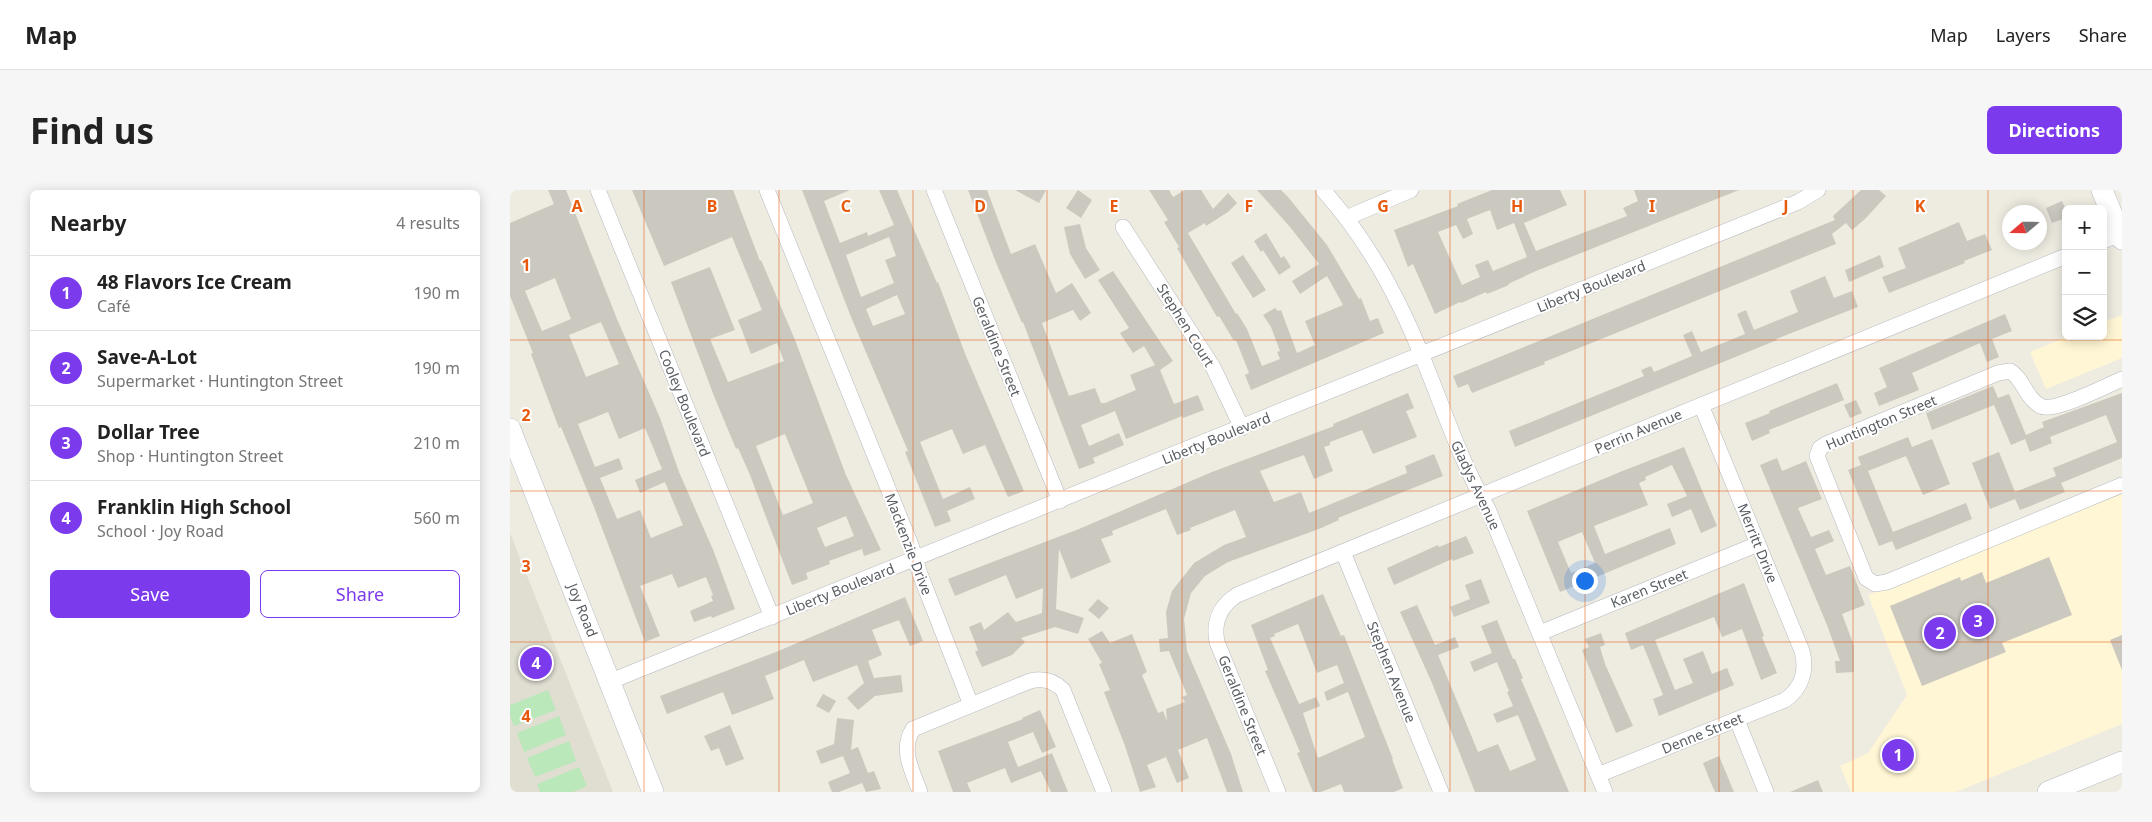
<!DOCTYPE html>
<html lang="en">
<head>
<meta charset="utf-8">
<style>
	:root { --surface:#fff; --page:#f6f6f6; --text:#222; --muted:#767676; --line:#e0e0e0; --accent:#7c3aed }
	body { margin:0; font-family:"Noto Sans",sans-serif; background:var(--page); color:var(--text) }
	.controls { position:absolute; right:15px; top:15px; display:grid; overflow:hidden; border-radius:8px; box-shadow:0 2px 12px #0003 }
	.controls button { width:45px; height:45px; display:grid; place-items:center; padding:0; border:0; border-bottom:1px solid var(--line); background:var(--surface); color:var(--text); font:25px sans-serif }
	.compass { position:absolute; left:1492px; top:15px; width:45px; height:45px; border-radius:50%; background:var(--surface); box-shadow:0 2px 12px #0003; rotate:250deg }
	.you { position:absolute; left:1074px; top:390px; width:18px; height:18px; margin:-12px; border:4px solid #fff; border-radius:50%; background:#1a73e8; box-shadow:0 0 0 8px #1a73e833 }
	.badge { display:grid; place-items:center; width:32px; height:32px; border-radius:50%; background:var(--accent); color:#fff; font-size:16px; font-weight:700 }
	.pin { position:absolute; translate:-50% -50%; border:2px solid #fff; box-shadow:0 1px 5px #0006 }
	.list { margin:0; padding:0; list-style:none }
	h2 { display:flex; justify-content:space-between; align-items:center; height:65px; margin:0; padding:0 20px; font-size:21px }
	h2 small { font-size:16px; font-weight:400; color:var(--muted) }
	.list li { display:grid; grid-template-columns:32px 1fr auto; gap:15px; align-items:center; box-sizing:border-box; height:75px; padding:0 20px; border-top:1px solid var(--line) }
	.list b { display:block; font-size:19px; white-space:nowrap }
	.list p { margin:0; font-size:16px; white-space:nowrap; color:var(--muted) }
	.list em { font-size:16px; font-style:normal; color:var(--muted) }
	.actions { display:flex; gap:10px; padding:15px 20px }
	.actions a { flex:1; padding:11px 0; border:1px solid var(--accent); border-radius:8px; text-align:center; font-size:18px; color:var(--accent) }
	.actions .main { background:var(--accent); color:#fff }
	.icon { flex:none; width:28px; height:28px; fill:none; stroke:currentColor; stroke-width:2; stroke-linecap:round; stroke-linejoin:round }
	.map { position:relative; flex:none; width:1612px; height:602px; overflow:hidden; border-radius:8px }
	header { display:flex; align-items:center; gap:30px; box-sizing:border-box; height:70px; padding:0 25px; background:var(--surface); border-bottom:1px solid var(--line) }
	header strong { font-size:24px }
	nav { display:flex; gap:28px; margin-inline-start:auto; font-size:18px }
	.intro { display:flex; align-items:center; justify-content:space-between; box-sizing:border-box; height:120px; padding:0 30px }
	h1 { margin:0; font-size:35px }
	.button { padding:12px 22px; border-radius:8px; background:var(--accent); color:#fff; font-size:18px; font-weight:700 }
	main { display:flex; gap:30px; padding:0 30px }
	aside { flex:1; background:var(--surface); border-radius:8px; box-shadow:0 2px 12px #0003 }
	.map>svg:first-child { display:block }
	.commercial { fill:#fff6d5 }
	.education { fill:#e0ddd1 }
	.green { fill:#bae8bb }
	.building { fill:#cbc8c0; fill-rule:evenodd }
	.lines { fill:none; stroke-linecap:round; stroke-linejoin:round }
	.street-casing { stroke:#b6b9bf; stroke-width:16 }
	.secondary-casing { stroke:#b7bbc1; stroke-width:22 }
	.street { stroke:#fff; stroke-width:15 }
	.secondary { stroke:#fff; stroke-width:21 }
	.grid { fill:none; stroke:#e8590c; stroke-width:1; stroke-opacity:0.55 }
	.labels { text-anchor:middle; dominant-baseline:central; stroke-width:4; stroke-linejoin:round; paint-order:stroke }
	.street-label { font-size:14px; fill:#595e63; stroke:#fff }
	.grid-label { font-size:16px; text-anchor:middle; font-weight:bold; fill:#e8590c; stroke:#fff; stroke-width:4; stroke-linejoin:round; paint-order:stroke }
</style>
</head>
<body>
<header>
<strong>Map</strong>
<nav><a>Map</a><a>Layers</a><a>Share</a></nav>
</header>
<div class="intro"><h1>Find us</h1><a class="button">Directions</a></div>
<main>
<aside>
<h2>Nearby<small>4 results</small></h2>
<ul class="list">
<li><span class="badge">1</span><div><b>48 Flavors Ice Cream</b><p>Café</p></div><em>190 m</em></li>
<li><span class="badge">2</span><div><b>Save-A-Lot</b><p>Supermarket · Huntington Street</p></div><em>190 m</em></li>
<li><span class="badge">3</span><div><b>Dollar Tree</b><p>Shop · Huntington Street</p></div><em>210 m</em></li>
<li><span class="badge">4</span><div><b>Franklin High School</b><p>School · Joy Road</p></div><em>560 m</em></li>
</ul>
<div class="actions"><a class="main">Save</a><a>Share</a></div>
</aside>
<div class="map">
<svg width="1612" height="602" viewBox="0 0 1612 602">
	<rect width="100%" height="100%" fill="#eeebe1"/>
	<g class="commercial">
		<polygon points="1612,125 1612,168 1536,199 1520,162 1559,146 1593,146 1593,132"/>
		<polygon points="1612,303 1612,534 1446,602 1341,602 1330,576 1358,563 1397,505 1358,405"/>
	</g>
	<polygon class="education" points="0,343 103,602 0,602"/>
	<g class="green">
		<polygon points="38,500 46,520 4,536 0,526 0,515"/>
		<polygon points="49,526 56,545 14,562 7,543"/>
		<polygon points="59,551 66,571 25,587 17,568"/>
		<polygon points="69,577 77,596 63,602 30,602 27,594"/>
	</g>
	<g class="building">
		<path d="M38,0H56L107,129L150,228L169,282L204,362L225,419L202,428L201,426L184,432L180,421L203,411L201,406L203,405L196,387L168,398L162,384L130,396L150,446L135,452L84,317L51,237L49,238L41,217L21,164L23,163L0,106V33L44,14ZM45,88L61,129L32,141L15,101ZM91,132L109,174L76,187L59,145ZM98,222L109,249L135,238L152,279L125,290L130,303L155,292L173,335L141,348L130,320L107,329L90,288L113,279L109,268L85,277L68,234Z"/>
		<path d="M122,0H223L250,71L251,70L285,150L336,285L371,360L354,366L352,359L319,371L320,374L296,383L298,389L282,395L240,285L228,258L226,259L204,206L161,92L200,77L225,140L200,149L218,192L274,171L267,153L241,164L228,130L252,120L222,47L154,76ZM275,244L303,313L273,325L246,256ZM336,326L344,346L315,357L307,338Z"/>
		<path d="M292,0H340L314,11L330,53L357,42L358,46L384,35L369,0H387L427,93L428,92L456,166L514,301L498,307L475,255L453,264L442,239L410,252L433,309L460,297L465,309L437,321L441,331L425,337L395,262L398,261L341,127ZM379,47L386,66L375,70L384,93L351,107L336,65ZM387,105L395,124L363,136L356,119Z"/>
		<polygon points="458,0 477,0 501,64 525,54 546,103 562,93 581,123 570,131 563,120 532,133 559,206 585,198 591,213 595,213 626,200 620,185 645,175 634,156 623,163 610,143 619,138 588,90 603,81 663,171 650,180 664,214 688,205 694,220 673,228 672,226 616,249 605,221 571,235 579,256 609,243 614,255 583,268 585,273 569,279 513,132 512,133 487,75"/>
		<polygon points="505,0 536,0 529,13"/>
		<polygon points="568,0 582,10 571,28 556,18"/>
		<polygon points="639,0 659,0 663,7 675,0 691,0 703,19 718,3 727,13 718,22 696,36 695,33 678,43 726,124 727,123 737,139 752,176 770,169 767,162 770,161 761,137 753,125 765,118 768,121 771,120 787,163 805,155 795,131 833,115 817,86 790,104 782,91 809,74 780,37 747,0 771,0 778,7 817,55 849,109 851,108 860,131 868,128 874,143 741,200 735,185 739,183 726,150 724,151 709,126 707,127 667,58 669,57 654,32 658,30"/>
		<path d="M982,0H1050L1057,15L1014,33L1026,61L1117,26L1113,18L1128,11L1124,0H1229L1026,81L998,94L999,95L977,104L976,102L951,113L950,112L925,124L903,74L898,77L884,40L948,16L947,14ZM980,20L987,40L1004,33L1017,67L983,81L978,70L965,75L970,87L952,95L928,42L946,35L953,49L963,44L957,29Z"/>
		<polygon points="1351,0 1369,0 1376,6 1355,29 1342,40 1336,33 1322,44 1326,54 1064,160 1034,172 1035,174 962,203 958,194 948,198 943,186 1325,30 1323,26"/>
		<polygon points="1552,11 1556,20 1556,28 1542,33 1536,18"/>
		<polygon points="1449,32 1457,51 1475,44 1482,60 1454,71 1455,73 1379,103 1372,87 1396,78 1388,58"/>
		<polygon points="570,34 576,58 590,80 575,89 560,64 554,37"/>
		<polygon points="756,43 771,68 774,66 781,77 769,85 753,60 751,62 744,51"/>
		<polygon points="733,65 756,100 743,108 721,73"/>
		<polygon points="1370,65 1374,77 1339,92 1335,80"/>
		<polygon points="1315,86 1324,108 1342,101 1348,117 1266,149 1267,150 1005,257 999,241 1134,186 1131,180 1141,176 1144,182 1182,166 1173,145 1182,141 1191,162 1235,144 1227,124 1236,120 1244,140 1288,122 1280,101"/>
		<polygon points="1495,124 1502,141 1482,149 1489,167 1477,172 1470,153 1402,183 1409,200 1369,216 1364,203 1377,197 1369,178"/>
		<polygon points="1327,193 1334,210 1259,240 1260,243 1242,251 1235,233 1260,223 1259,221"/>
		<polygon points="1483,196 1488,208 1499,204 1516,245 1534,237 1532,232 1612,203 1612,268 1551,293 1555,302 1510,320 1505,309 1480,319 1462,273 1489,262 1505,302 1546,286 1543,278 1607,252 1596,225 1540,247 1542,253 1520,262 1515,249 1501,255 1484,215 1422,240 1416,223"/>
		<polygon points="898,203 904,218 896,221 907,247 863,264 852,240 820,252 820,255 814,257 823,281 804,289 794,265 750,281 764,312 791,302 799,323 897,283 895,276 924,264 933,286 828,328 829,330 809,339 718,372 695,386 681,403 674,429 677,461 721,564 733,602 717,602 697,548 668,560 679,588 667,593 656,567 637,575 646,597 630,602 615,556 594,502 600,500 589,474 592,473 578,449 592,441 600,453 622,444 637,482 632,485 648,523 653,521 657,531 656,519 675,512 672,507 677,505 659,461 650,462 649,449 658,448 656,422 662,401 684,373 714,355 736,347 725,320 680,338 681,340 667,345 656,319 602,341 603,345 591,349 601,372 561,389 549,359 546,419 574,428 568,444 545,437 511,448 515,452 502,465 472,477 465,462 468,460 459,437 471,432 474,440 498,422 506,432 532,423 533,398 506,409 496,385 445,406 438,389 569,339 702,282 824,236 823,234"/>
		<polygon points="1346,210 1352,223 1340,228 1334,215"/>
		<polygon points="1398,247 1402,257 1422,249 1440,294 1413,305 1396,266 1358,281 1383,342 1456,313 1462,329 1386,360 1382,351 1369,356 1338,280 1351,275 1348,267"/>
		<path d="M1174,257L1207,336L1191,343L1181,319L1162,327L1157,314L1177,306L1162,275L1135,287L1136,290L1129,293L1138,315L1084,336L1095,364L1160,338L1166,354L1050,402L1017,321L1110,282ZM1072,342L1085,373L1061,383L1048,352Z"/>
		<polygon points="1267,268 1272,281 1296,271 1312,309 1288,318 1301,347 1319,340 1324,351 1305,359 1316,385 1340,376 1355,415 1332,424 1344,456 1344,482 1326,483 1325,471 1330,471 1317,435 1250,275"/>
		<polygon points="956,346 964,363 943,371 942,369 884,395 877,378 928,355 929,357"/>
		<polygon points="1539,367 1562,425 1492,453 1496,462 1412,496 1380,416 1450,387 1451,391 1472,382 1476,393"/>
		<polygon points="971,389 980,413 944,427 940,417 960,409 955,395"/>
		<polygon points="1234,393 1254,446 1252,447 1267,483 1251,490 1232,439 1212,447 1204,427 1145,450 1165,500 1183,493 1173,469 1193,461 1202,484 1217,478 1224,495 1149,526 1143,509 1153,505 1133,455 1121,460 1115,443"/>
		<path d="M813,404L831,446L834,445L883,569H882L893,598L884,602H834L831,594L811,602H803L787,563L790,562L779,536L755,481L758,480L741,435ZM788,434L807,483L827,475L834,493L814,502L817,511L838,502L855,547L808,568L793,523L810,516L806,507L789,514L760,448L765,446L764,444Z"/>
		<polygon points="395,407 413,451 400,456 389,430 362,440 372,465 358,471 364,488 391,485 393,502 365,506 348,520 337,508 354,493 347,475 303,492 294,470 255,486 264,509 251,514 222,525 213,502 157,524 150,506 266,462"/>
		<polygon points="588,409 599,418 589,429 578,420"/>
		<polygon points="907,415 925,455 945,447 949,457 928,465 968,562 988,554 1000,581 1026,570 1008,525 987,533 983,524 1003,516 997,502 999,501 987,472 964,482 960,472 982,463 971,436 987,430 1003,469 1005,469 1013,488 1011,489 1059,602 965,602 922,493 890,422"/>
		<polygon points="1091,443 1095,455 1090,457 1095,474 1123,536 1106,543 1072,460 1079,457 1075,449"/>
		<polygon points="1612,445 1612,480 1600,450"/>
		<polygon points="313,504 326,511 319,523 306,516"/>
		<polygon points="530,520 546,557 532,563 523,542 498,552 508,577 542,563 558,602 541,602 531,581 501,593 495,578 457,593 461,602 443,602 428,561 513,529 512,528"/>
		<polygon points="327,528 344,530 341,560 348,557 358,583 364,581 371,599 356,602 352,593 329,602 322,602 318,592 340,583 333,566 311,574 306,561 324,554"/>
		<polygon points="220,535 234,569 216,576 209,558 201,561 194,546"/>
		<polygon points="1209,566 1224,602 1205,602 1201,593 1193,573"/>
		<polygon points="1308,590 1313,602 1280,602"/>
	</g>
	<g class="lines">
		<g class="street-casing">
			<g id="street">
				<polyline points="88,0 262,427"/>
				<polyline points="257,0 401,355 410,384 461,515"/>
				<polyline points="424,0 550,311"/>
				<path d="M813,0C847,38 874,82 895,127C925,190 943,258 978,319L1095,602"/>
				<polyline points="836,28 901,0"/>
				<polyline points="613,37 703,177 732,238"/>
				<polyline points="1593,51 1610,44"/>
				<path d="M1612,189C1596,196 1549,220 1534,217C1531,217 1526,213 1524,211C1514,202 1512,188 1500,181L1488,183L1316,254L1310,258L1307,266L1356,388L1365,394L1377,392L1612,295"/>
				<polyline points="833,362 931,602"/>
				<polyline points="1030,443 1248,354"/>
				<polyline points="101,491 1288,12 1308,0"/>
				<polyline points="1227,530 1256,602"/>
				<path d="M1088,585L1275,510C1292,498 1297,480 1292,461L1191,215"/>
				<path d="M410,602C402,580 390,560 403,539L520,491C533,488 543,490 553,500L594,602"/>
				<path d="M768,602L707,452C703,432 710,416 727,405L1556,66"/>
			</g>
		</g>
		<g class="secondary-casing">
			<g id="secondary">
				<polyline points="1592,0 1612,49"/>
				<polyline points="0,239 143,602"/>
				<polyline points="1538,602 1612,572"/>
			</g>
		</g>
		<use href="#street" class="street"/>
		<use href="#secondary" class="secondary"/>
	</g>
	<path class="grid" d="M134,0V602M269,0V602M403,0V602M537,0V602M672,0V602M806,0V602M940,0V602M1075,0V602M1209,0V602M1343,0V602M1478,0V602M0,150H1612M0,301H1612M0,452H1612"/>
	<g class="labels">
		<g class="street-label">
			<text transform="translate(1081 96) rotate(-22)">Liberty Boulevard</text>
			<text transform="translate(676 135) rotate(58)">Stephen Court</text>
			<text transform="translate(487 156) rotate(68)">Geraldine Street</text>
			<text transform="translate(175 213) rotate(68)">Cooley Boulevard</text>
			<text transform="translate(1371 232) rotate(-23)">Huntington Street</text>
			<text transform="translate(1128 241) rotate(-23)">Perrin Avenue</text>
			<text transform="translate(706 248) rotate(-22)">Liberty Boulevard</text>
			<text transform="translate(966 295) rotate(65)">Gladys Avenue</text>
			<text transform="translate(1248 353) rotate(68)">Merritt Drive</text>
			<text transform="translate(399 354) rotate(69)">Mackenzie Drive</text>
			<text transform="translate(1139 398) rotate(-22)">Karen Street</text>
			<text transform="translate(330 399) rotate(-22)">Liberty Boulevard</text>
			<text transform="translate(73 420) rotate(68)">Joy Road</text>
			<text transform="translate(882 482) rotate(68)">Stephen Avenue</text>
			<text transform="translate(733 515) rotate(68)">Geraldine Street</text>
			<text transform="translate(1192 543) rotate(-22)">Denne Street</text>
		</g>
	</g>
	<g class="grid-label">
		<text x="67" y="22">A</text>
		<text x="202" y="22">B</text>
		<text x="336" y="22">C</text>
		<text x="470" y="22">D</text>
		<text x="604" y="22">E</text>
		<text x="739" y="22">F</text>
		<text x="873" y="22">G</text>
		<text x="1007" y="22">H</text>
		<text x="1142" y="22">I</text>
		<text x="1276" y="22">J</text>
		<text x="1410" y="22">K</text>
		<text x="16" y="81">1</text>
		<text x="16" y="231">2</text>
		<text x="16" y="382">3</text>
		<text x="16" y="532">4</text>
	</g>
</svg>
<div class="controls">
<button>+</button>
<button>−</button>
<button><svg class="icon" aria-label="layers" viewBox="0 0 24 24"><path d="M12 4l9 5-9 5-9-5zM3 14l9 5 9-5"/></svg></button>
</div>
<svg class="compass" viewBox="-18 -18 36 36"><path d="M0-13l5 13h-10z" fill="#e53935"/><path d="M0 13l5-13h-10z" fill="#767676"/></svg>
<div class="you"></div>
<div class="pin badge" style="left:1388px;top:565px">1</div>
<div class="pin badge" style="left:1430px;top:443px">2</div>
<div class="pin badge" style="left:1468px;top:431px">3</div>
<div class="pin badge" style="left:26px;top:473px">4</div>
</div>
</main>
</body>
</html>
